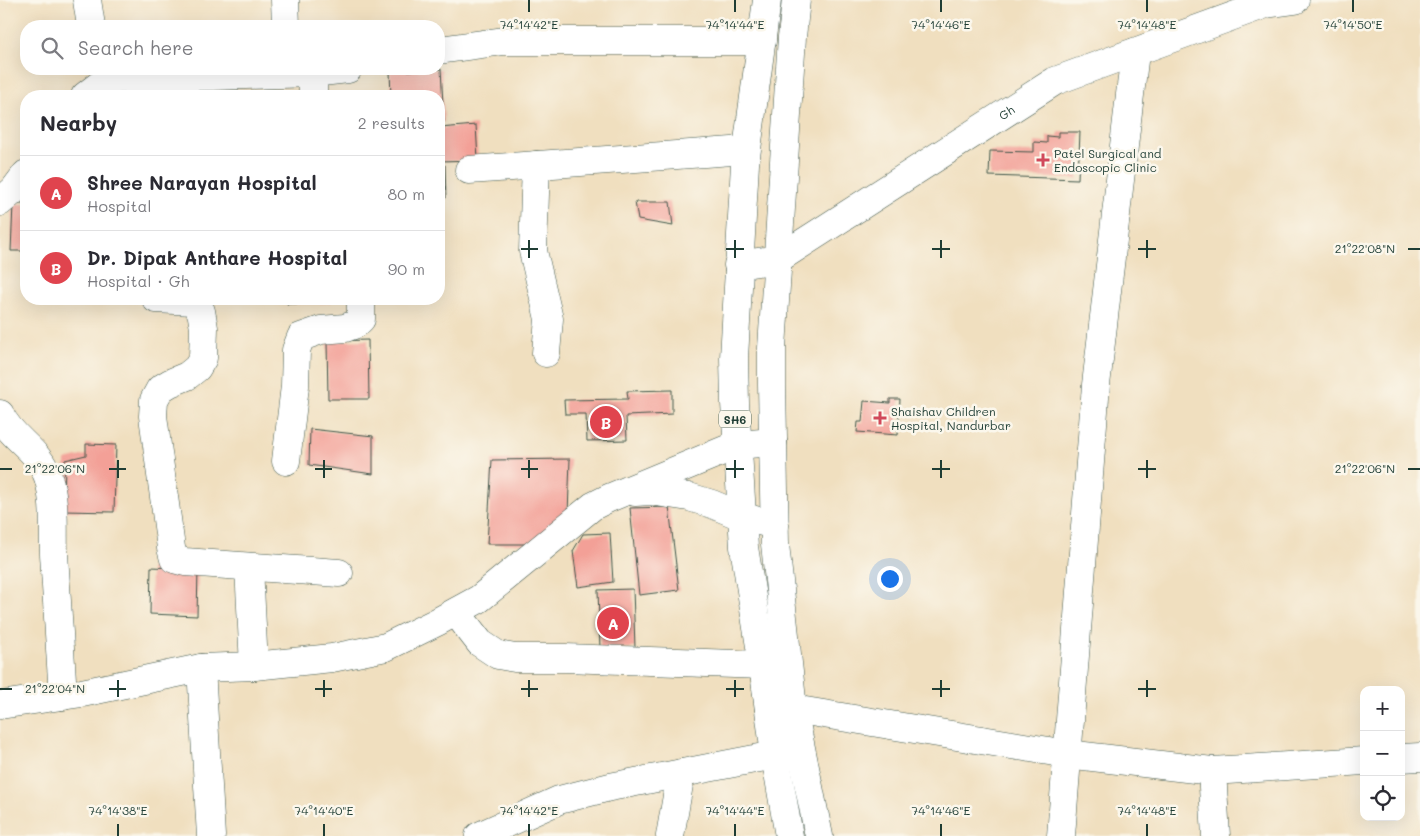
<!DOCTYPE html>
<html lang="en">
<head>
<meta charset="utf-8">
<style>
	:root { --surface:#fff; --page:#f7f7f7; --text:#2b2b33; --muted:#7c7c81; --line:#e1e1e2; --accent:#d1495b }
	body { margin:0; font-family:Mali,sans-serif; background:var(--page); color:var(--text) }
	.controls { position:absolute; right:15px; bottom:15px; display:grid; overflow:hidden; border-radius:10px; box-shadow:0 5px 20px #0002 }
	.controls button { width:45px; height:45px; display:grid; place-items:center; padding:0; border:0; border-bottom:1px solid var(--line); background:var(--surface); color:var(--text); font:25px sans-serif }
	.you { position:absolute; left:889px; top:578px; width:18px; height:18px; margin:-12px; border:4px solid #fff; border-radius:50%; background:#1a73e8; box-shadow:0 0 0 8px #1a73e833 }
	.badge { display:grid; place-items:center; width:32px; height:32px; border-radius:50%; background:var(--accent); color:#fff; font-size:16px; font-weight:700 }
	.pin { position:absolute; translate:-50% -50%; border:2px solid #fff; box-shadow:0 1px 5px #0006 }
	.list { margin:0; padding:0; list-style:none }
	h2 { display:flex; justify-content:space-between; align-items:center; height:65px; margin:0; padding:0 20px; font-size:21px }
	h2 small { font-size:16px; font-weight:400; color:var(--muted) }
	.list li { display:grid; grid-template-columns:32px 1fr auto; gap:15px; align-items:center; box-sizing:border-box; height:75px; padding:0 20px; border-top:1px solid var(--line) }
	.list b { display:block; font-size:19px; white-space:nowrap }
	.list p { margin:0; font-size:16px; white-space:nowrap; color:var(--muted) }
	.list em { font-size:16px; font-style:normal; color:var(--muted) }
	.icon { flex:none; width:28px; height:28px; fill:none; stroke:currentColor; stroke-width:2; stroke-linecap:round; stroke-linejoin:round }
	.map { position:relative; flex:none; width:1420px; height:836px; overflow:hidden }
	.search { position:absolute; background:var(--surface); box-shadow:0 5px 20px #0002; left:20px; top:20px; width:425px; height:55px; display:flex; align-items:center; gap:12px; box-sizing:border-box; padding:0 18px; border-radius:20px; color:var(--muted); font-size:19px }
	.panel { position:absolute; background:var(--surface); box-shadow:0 5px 20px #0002; left:20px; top:90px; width:425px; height:215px; border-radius:20px }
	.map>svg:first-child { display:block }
	.building { fill:#f3a097 }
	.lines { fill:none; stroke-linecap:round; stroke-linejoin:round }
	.minor-casing { stroke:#3e5549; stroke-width:29 }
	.major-casing { stroke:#3e5549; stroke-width:29 }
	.minor { stroke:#fff; stroke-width:28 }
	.major { stroke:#fff; stroke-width:28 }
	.ticks { fill:none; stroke:#1f3d34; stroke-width:2 }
	.poi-dot { fill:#d1495b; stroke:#fbf7ec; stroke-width:2 }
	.labels { text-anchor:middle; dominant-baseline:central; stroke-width:5; stroke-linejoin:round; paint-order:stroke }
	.shield { fill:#fbf7ec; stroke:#61756b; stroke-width:1 }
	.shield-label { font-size:11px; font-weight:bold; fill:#1f3d34 }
	.street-label { font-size:12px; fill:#1f3d34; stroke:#fbf7ec }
	.poi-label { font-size:12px; fill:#1f3d34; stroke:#fbf7ec; text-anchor:start }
	.ticks-label { font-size:12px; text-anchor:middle; fill:#1f3d34; stroke:#fbf7ec; stroke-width:5; stroke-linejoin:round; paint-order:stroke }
</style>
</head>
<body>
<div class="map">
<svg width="1420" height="836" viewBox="0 0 1420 836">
	<rect width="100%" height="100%" fill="#fbf7ec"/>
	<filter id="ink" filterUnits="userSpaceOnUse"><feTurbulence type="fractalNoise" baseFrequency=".02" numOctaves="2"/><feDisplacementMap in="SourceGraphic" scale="10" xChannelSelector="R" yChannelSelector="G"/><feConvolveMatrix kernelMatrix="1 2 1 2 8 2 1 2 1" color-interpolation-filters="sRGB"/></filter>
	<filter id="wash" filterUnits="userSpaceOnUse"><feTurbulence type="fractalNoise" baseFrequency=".0096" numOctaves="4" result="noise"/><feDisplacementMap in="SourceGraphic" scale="20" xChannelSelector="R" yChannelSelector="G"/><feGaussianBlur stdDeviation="1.12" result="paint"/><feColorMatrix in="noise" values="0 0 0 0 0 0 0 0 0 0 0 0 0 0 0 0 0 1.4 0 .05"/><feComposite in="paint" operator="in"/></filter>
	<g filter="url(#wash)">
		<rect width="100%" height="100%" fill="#f0dfbf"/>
		<g id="blocks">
			<g class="building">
				<polygon points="441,69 444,122 439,122 439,96 391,96 390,72"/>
				<polygon points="476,125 478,160 440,161 439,128"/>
				<polygon points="1058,132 1080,132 1078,179 989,176 990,151 1034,152 1034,142 1047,143 1047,136 1058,137"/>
				<polygon points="439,165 445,165 446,198 439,198"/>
				<polygon points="635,202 670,202 673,226 638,220"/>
				<polygon points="13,204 26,204 26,251 11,251"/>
				<polygon points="287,299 331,299 331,303 287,304"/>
				<polygon points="368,340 369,399 328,399 327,341"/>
				<polygon points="672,390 672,414 626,416 627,440 587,441 586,414 565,414 564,400 628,399 627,391"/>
				<polygon points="890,399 900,399 898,435 857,432 858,422 862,422 864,401 890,403"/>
				<polygon points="310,429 373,436 373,474 309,465"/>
				<polygon points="86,444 116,445 114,512 64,511 65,460 86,455"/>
				<polygon points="570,459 568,514 529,544 487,544 492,460"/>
				<polygon points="669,507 679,590 639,595 630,508"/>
				<polygon points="610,533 613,582 578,587 573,551 583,534"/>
				<polygon points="151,567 198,569 197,616 150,614"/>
				<polygon points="633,589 635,648 600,649 598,590"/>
			</g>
		</g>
	</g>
	<g filter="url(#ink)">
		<use href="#blocks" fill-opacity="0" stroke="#3e5549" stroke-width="1"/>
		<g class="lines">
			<g class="minor-casing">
				<g id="minor">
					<polyline points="87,0 91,26"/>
					<polyline points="285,0 286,26"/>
					<polyline points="439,50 504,41 762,41"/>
					<polyline points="313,73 313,96"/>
					<polyline points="85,96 98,86 117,79 313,73 348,69"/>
					<polyline points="536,165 533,251 549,319 546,353"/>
					<polyline points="469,170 746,150"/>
					<polyline points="0,202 14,190 26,174"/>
					<path id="s1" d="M738,265L778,259L1055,81L1266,4L1295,0"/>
					<polyline points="156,299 193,301 201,311 204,328 203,358 197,368 187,376 170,383 160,389 154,400 153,416 171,548 174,559 185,562 339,573"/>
					<path d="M0,414C11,439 39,449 48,477C56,502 53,529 54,554C57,601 60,648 63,696"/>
					<polyline points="286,461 295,386 296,350 301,337 321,330 345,328 356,324 361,319 361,299"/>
					<polyline points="635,492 649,491 689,497 712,504 743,517 775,525"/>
					<polyline points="249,567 254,666"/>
					<polyline points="456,612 480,643 498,655 515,658 565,658 763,665"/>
					<polyline points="201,668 211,836"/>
					<polyline points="0,705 82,693 201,668 254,666 332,658 386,647 437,622 479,599 593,506 609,498 737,445 773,442"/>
					<polyline points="769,708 793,709 1067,754 1212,771 1364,761"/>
					<polyline points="1401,758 1420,757"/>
					<polyline points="1212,771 1216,836"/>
					<polyline points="479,836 559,800 610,787 775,755 797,753"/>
					<polyline points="670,836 681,773"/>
					<polyline points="1061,836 1096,385 1135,52"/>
				</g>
			</g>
			<g class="major-casing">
				<g id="major">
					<polyline points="767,0 745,164 734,358 735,403 744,547 763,665 775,755 789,836"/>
					<polyline points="796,0 792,37 772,348 772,385 775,544 793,709 819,836"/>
				</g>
			</g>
			<use href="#minor" class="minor"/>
			<use href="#major" class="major"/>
		</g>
	</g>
	<path class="ticks" d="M529,0V12M735,0V12M941,0V12M1147,0V12M1353,0V12M529,240V258M735,240V258M941,240V258M1147,240V258M521,249H538M726,249H744M932,249H950M1138,249H1156M1408,249H1420M118,460V478M324,460V478M529,460V478M735,460V478M941,460V478M1147,460V478M0,469H12M109,469H126M315,469H332M521,469H538M726,469H744M932,469H950M1138,469H1156M1408,469H1420M118,680V697M324,680V697M529,680V697M735,680V697M941,680V697M1147,680V697M0,689H12M109,689H126M315,689H332M521,689H538M726,689H744M932,689H950M1138,689H1156M118,824V836M324,824V836M529,824V836M735,824V836M941,824V836M1147,824V836"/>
	<g class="poi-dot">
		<path d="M1040.5 152.5h5v5h5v5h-5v5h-5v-5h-5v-5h5z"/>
		<path d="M877.5 410.5h5v5h5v5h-5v5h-5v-5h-5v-5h5z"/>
	</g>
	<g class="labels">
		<rect class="shield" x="719" y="410.5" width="32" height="17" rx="4"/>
		<g class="shield-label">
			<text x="735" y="419">SH6</text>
		</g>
		<g class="street-label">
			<text stroke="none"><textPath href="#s1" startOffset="312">Gh</textPath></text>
		</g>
		<g class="poi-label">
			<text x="1054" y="153">Patel Surgical and<tspan x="1054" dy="14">Endoscopic Clinic</tspan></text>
			<text x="891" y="411">Shaishav Children<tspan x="891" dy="14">Hospital, Nandurbar</tspan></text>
		</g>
	</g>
	<g class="ticks-label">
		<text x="529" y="29">74°14'42"E</text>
		<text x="735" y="29">74°14'44"E</text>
		<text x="941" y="29">74°14'46"E</text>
		<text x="1147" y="29">74°14'48"E</text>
		<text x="1353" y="29">74°14'50"E</text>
		<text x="1365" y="253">21°22'08"N</text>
		<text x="55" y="473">21°22'06"N</text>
		<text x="1365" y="473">21°22'06"N</text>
		<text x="55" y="693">21°22'04"N</text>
		<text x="118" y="815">74°14'38"E</text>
		<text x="324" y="815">74°14'40"E</text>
		<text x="529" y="815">74°14'42"E</text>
		<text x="735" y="815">74°14'44"E</text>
		<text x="941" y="815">74°14'46"E</text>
		<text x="1147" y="815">74°14'48"E</text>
	</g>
</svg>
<div class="controls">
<button>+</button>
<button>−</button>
<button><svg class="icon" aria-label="locate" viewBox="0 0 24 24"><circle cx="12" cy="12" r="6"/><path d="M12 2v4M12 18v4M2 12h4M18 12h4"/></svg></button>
</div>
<div class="you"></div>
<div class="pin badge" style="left:613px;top:623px;background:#e0444e">A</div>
<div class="pin badge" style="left:606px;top:422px;background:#e0444e">B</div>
<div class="search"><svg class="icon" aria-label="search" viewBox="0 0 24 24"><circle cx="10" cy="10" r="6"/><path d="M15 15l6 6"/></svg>Search here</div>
<section class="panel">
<h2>Nearby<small>2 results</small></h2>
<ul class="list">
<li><span class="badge" style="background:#e0444e">A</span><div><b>Shree Narayan Hospital</b><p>Hospital</p></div><em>80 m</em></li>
<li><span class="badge" style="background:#e0444e">B</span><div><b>Dr. Dipak Anthare Hospital</b><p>Hospital · Gh</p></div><em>90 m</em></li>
</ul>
</section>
</div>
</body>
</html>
